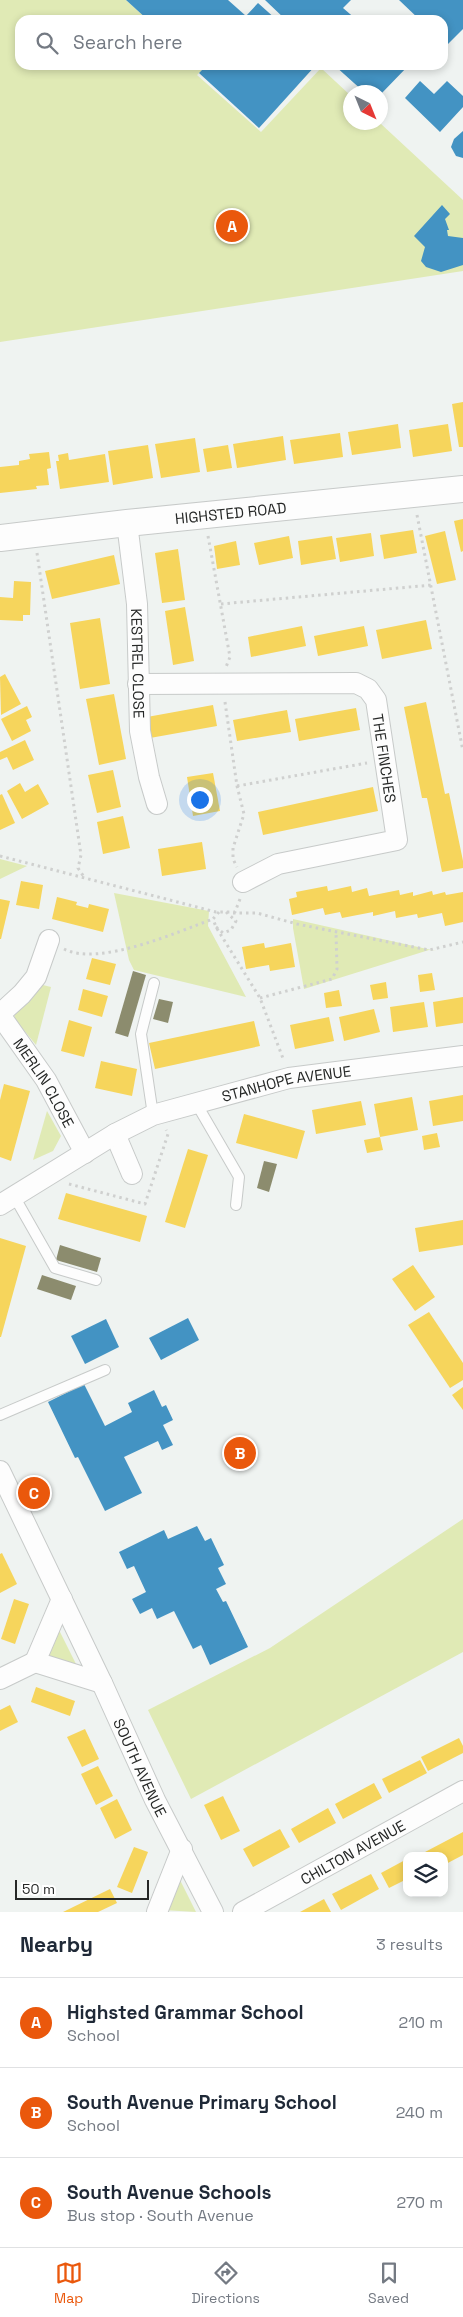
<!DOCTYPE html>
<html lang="en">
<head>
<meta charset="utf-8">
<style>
	:root { --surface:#fff; --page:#f2f2f3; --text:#1f2937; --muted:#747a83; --line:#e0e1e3; --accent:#ea580c }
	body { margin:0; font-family:"Space Grotesk",sans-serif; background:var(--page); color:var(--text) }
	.controls { position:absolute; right:15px; bottom:15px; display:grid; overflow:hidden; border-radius:10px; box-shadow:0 2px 8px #0003 }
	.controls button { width:45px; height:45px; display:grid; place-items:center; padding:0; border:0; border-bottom:1px solid var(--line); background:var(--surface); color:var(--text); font:25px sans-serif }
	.compass { position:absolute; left:343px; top:85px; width:45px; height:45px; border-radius:50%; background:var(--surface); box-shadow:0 2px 8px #0003; rotate:137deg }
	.scale { position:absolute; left:15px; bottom:12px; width:134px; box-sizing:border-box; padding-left:5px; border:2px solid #262827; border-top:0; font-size:14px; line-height:18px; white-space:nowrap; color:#262827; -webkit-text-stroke:4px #fff; paint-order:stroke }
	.you { position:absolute; left:199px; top:799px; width:18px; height:18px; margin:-12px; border:4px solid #fff; border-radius:50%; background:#1a73e8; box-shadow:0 0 0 8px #1a73e833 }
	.badge { display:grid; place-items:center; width:32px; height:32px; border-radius:50%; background:var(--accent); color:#fff; font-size:16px; font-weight:700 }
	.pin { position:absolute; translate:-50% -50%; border:2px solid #fff; box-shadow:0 1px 5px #0006 }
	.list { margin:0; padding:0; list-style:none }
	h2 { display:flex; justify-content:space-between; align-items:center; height:65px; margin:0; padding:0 20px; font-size:21px }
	h2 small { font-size:16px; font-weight:400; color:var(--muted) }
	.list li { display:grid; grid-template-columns:32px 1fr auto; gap:15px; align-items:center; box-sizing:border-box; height:90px; padding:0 20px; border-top:1px solid var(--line) }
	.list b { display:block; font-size:19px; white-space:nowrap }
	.list p { margin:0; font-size:16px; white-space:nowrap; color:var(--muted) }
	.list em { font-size:16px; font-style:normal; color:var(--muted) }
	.icon { flex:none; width:28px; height:28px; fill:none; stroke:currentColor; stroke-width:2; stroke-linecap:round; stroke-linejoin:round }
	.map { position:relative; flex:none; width:463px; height:1912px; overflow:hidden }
	.search { position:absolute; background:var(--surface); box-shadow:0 2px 8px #0003; left:15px; right:15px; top:15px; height:55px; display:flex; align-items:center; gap:12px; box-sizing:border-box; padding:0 18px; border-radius:15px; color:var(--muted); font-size:19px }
	.sheet { height:335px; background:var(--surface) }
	nav { display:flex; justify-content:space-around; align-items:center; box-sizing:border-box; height:70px; border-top:1px solid var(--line); background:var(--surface); font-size:14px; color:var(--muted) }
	nav a { display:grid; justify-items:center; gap:2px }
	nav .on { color:var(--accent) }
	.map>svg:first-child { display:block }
	.green { fill:#e0eab5 }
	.homes { fill:#f6d55c }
	.schools { fill:#4393c3 }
	.industry { fill:#8c8c6e }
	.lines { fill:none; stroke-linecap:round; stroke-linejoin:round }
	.service-casing { stroke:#c7cac9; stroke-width:12 }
	.minor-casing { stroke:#c7cac9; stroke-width:22 }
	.tertiary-casing { stroke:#c7cac9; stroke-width:28 }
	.path { stroke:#cfd0cf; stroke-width:3; stroke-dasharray:2.5 4; stroke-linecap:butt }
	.service { stroke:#fdfdfd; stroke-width:10 }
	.minor { stroke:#fdfdfd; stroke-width:20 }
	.tertiary { stroke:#fdfdfd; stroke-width:26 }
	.labels { text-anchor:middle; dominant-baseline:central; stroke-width:5; stroke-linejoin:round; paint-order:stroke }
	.street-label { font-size:15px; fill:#262827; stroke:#fff }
</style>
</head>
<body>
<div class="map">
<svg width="463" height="1912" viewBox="0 0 463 1912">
	<rect width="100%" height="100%" fill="#eff3f1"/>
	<g class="green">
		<polygon points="0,0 126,0 148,20 20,20 20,65 197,65 202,70 197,75 261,132 321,68 350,95 350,122 380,123 463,200 463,271 0,342"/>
		<polygon points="0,859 27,866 0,879"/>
		<polygon points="114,893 209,911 208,926 246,997 134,970 129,960"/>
		<polygon points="293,919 436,951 429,950 304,989 293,928"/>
		<polygon points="43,985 51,987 36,1045 14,1018 16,1011"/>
		<polygon points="47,1111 61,1136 53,1151 33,1160"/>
		<polygon points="463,1519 463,1652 191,1799 148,1710 270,1648"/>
		<polygon points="59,1630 78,1668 46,1658"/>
		<polygon points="179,1878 196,1912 163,1910"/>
	</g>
	<g class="homes">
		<polygon points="463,402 463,447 459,447 452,404"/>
		<polygon points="398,424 401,448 352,455 348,432"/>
		<polygon points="448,424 452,451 413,457 409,430"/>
		<polygon points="340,433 343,457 294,464 290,440"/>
		<polygon points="283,436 286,460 237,468 233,444"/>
		<polygon points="195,438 200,472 161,478 155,444"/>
		<polygon points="148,445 153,478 113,485 108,451"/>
		<polygon points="228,445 232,468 207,472 203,449"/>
		<polygon points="49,452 51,468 47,469 49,485 36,486 37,489 0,493 0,467 19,465 19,461 30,459 29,454"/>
		<polygon points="68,453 69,460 105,454 109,482 60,489 56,461 59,461 58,455"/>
		<polygon points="463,519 463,551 461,552 454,521"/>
		<polygon points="413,530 417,553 384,559 380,535"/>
		<polygon points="445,531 456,580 437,584 425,536"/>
		<polygon points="371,533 374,556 340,562 336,538"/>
		<polygon points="289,536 293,558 259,565 254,543"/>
		<polygon points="332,536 336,559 301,565 298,541"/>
		<polygon points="236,541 240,565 217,569 214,546"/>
		<polygon points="178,549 185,600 162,603 155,553"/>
		<polygon points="114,555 120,584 52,599 45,571"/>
		<polygon points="14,581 31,582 30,615 23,615 23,621 0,620 0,597 13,598"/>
		<polygon points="185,607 194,661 173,665 165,611"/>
		<polygon points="100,618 110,684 80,689 70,623"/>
		<polygon points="426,620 432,649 382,659 376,630"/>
		<polygon points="302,626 306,646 251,657 248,637"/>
		<polygon points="364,626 368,646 318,656 314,636"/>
		<polygon points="5,674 21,704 1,715 0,677"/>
		<polygon points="114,694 126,759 99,765 86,699"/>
		<polygon points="426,702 445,794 449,793 463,861 463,868 442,872 427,798 422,798 404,707"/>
		<polygon points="213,705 217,726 150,738 147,717"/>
		<polygon points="27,706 32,717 26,720 31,731 12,741 1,719"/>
		<polygon points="356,708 360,730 299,741 295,719"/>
		<polygon points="287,710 291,732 237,741 233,720"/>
		<polygon points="25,740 34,760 13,770 7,757 0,760 0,752"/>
		<polygon points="113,770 121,807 97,813 88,775"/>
		<polygon points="213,773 220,811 193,816 187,777"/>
		<polygon points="20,783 25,792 38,784 49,804 22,819 7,791"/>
		<polygon points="373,787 378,811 263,835 258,812"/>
		<polygon points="2,794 15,823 0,830 0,795"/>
		<polygon points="123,816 130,848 103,854 97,822"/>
		<polygon points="202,842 206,869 162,876 158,849"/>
		<polygon points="21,881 43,885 39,909 16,905"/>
		<polygon points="327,886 328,891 351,886 352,892 367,888 369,896 399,890 400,895 413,892 413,896 432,891 433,895 445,892 446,895 463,892 463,922 445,926 442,913 418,918 417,914 396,918 395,911 373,916 373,912 342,918 340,912 325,915 323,908 292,915 289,899 297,897 296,892"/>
		<polygon points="57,897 77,902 76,905 88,908 89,904 109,909 103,932 52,919"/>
		<polygon points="0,899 10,901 1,939 0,939"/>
		<polygon points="264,943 265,948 291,943 295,967 270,971 269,965 246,969 242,947"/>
		<polygon points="92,958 116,964 110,985 86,979"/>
		<polygon points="432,973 435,990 420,992 418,975"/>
		<polygon points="386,982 388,998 373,1000 370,985"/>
		<polygon points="83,989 108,996 102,1017 78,1010"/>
		<polygon points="339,990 342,1006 326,1008 324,993"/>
		<polygon points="463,997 463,1023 436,1027 433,1002"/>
		<polygon points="424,1002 428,1027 393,1032 390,1007"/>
		<polygon points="374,1009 380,1032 344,1041 339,1017"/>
		<polygon points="329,1017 334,1041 295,1049 290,1025"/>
		<polygon points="69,1020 92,1027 84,1057 61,1051"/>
		<polygon points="254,1021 260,1046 155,1069 149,1043"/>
		<polygon points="101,1061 137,1069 132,1096 95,1088"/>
		<polygon points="4,1084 30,1091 11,1161 0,1157 0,1100"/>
		<polygon points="463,1095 463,1121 433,1126 429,1101"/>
		<polygon points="412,1097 418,1130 380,1137 383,1150 367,1153 364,1140 380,1137 374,1104"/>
		<polygon points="361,1101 366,1125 316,1134 312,1110"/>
		<polygon points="244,1114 305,1131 297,1159 236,1143"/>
		<polygon points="437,1133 440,1147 424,1150 422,1136"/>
		<polygon points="188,1149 208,1155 185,1228 165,1222"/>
		<polygon points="66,1193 147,1216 140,1242 58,1219"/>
		<polygon points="463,1220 463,1245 419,1252 415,1228"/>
		<polygon points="0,1238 26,1246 1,1337 0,1337"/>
		<polygon points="413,1265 435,1297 415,1311 392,1279"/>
		<polygon points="429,1312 463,1363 463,1380 450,1388 408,1325"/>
		<polygon points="463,1387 463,1410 452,1395"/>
		<polygon points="2,1553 17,1584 0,1593 0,1554"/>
		<polygon points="14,1599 29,1604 15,1644 1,1639"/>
		<polygon points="36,1687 75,1701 70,1716 31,1702"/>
		<polygon points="10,1705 18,1722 0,1731 0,1710"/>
		<polygon points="85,1729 99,1759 82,1767 67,1737"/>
		<polygon points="459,1738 463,1746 463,1753 428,1771 421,1757"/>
		<polygon points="420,1760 427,1773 389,1793 382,1779"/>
		<polygon points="98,1766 113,1796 96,1805 81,1774"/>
		<polygon points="374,1783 382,1798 343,1819 335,1804"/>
		<polygon points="223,1796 240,1831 221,1840 204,1805"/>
		<polygon points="117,1799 132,1830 115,1839 100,1808"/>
		<polygon points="328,1808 336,1823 299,1843 291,1829"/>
		<polygon points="280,1829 290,1847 253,1867 243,1849"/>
		<polygon points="463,1832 463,1855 444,1865 444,1856 427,1856 425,1852"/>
		<polygon points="134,1847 148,1852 132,1893 117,1887"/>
		<polygon points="407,1859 407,1879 389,1888 381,1873"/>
		<polygon points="371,1874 379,1889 341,1910 332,1894"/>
		<polygon points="110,1889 117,1903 98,1912 63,1912"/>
		<polygon points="324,1899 331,1912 300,1912"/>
	</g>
	<g class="schools">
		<polygon points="126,0 228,0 246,16 258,3 277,20 148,20"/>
		<polygon points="265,0 351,0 343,8 357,20 286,20"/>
		<polygon points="399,0 463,0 463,29 446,46 443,43 443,20 420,20"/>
		<polygon points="197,65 316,65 259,128 199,73 202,70"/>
		<polygon points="334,65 409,65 380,95 380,92 364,92"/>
		<polygon points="420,81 434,94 447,81 463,96 463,107 440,132 405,98"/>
		<polygon points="463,131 463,158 456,156 451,147 454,139"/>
		<polygon points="442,205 450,214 445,219 449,230 447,230 448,236 463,238 463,265 441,272 426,267 421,261 425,247 414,236"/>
		<polygon points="188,1318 199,1340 161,1360 149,1338"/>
		<polygon points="106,1319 119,1347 85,1364 71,1336"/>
		<polygon points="84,1384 105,1426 132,1412 128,1403 154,1390 162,1407 166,1405 173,1420 163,1425 173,1445 162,1450 158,1441 124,1457 142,1493 105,1511 78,1457 75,1458 48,1402"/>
		<polygon points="197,1526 205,1541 211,1538 224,1565 218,1568 226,1584 216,1589 223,1602 226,1601 248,1647 210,1665 201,1645 193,1649 174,1611 157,1619 152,1608 140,1614 132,1599 146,1592 134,1566 127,1569 119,1552 164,1530 168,1539"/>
	</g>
	<g class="industry">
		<polygon points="133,971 146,975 128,1037 115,1033"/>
		<polygon points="159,999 173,1002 168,1023 153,1019"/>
		<polygon points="264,1161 277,1164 269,1192 257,1188"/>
		<polygon points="60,1245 101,1258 97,1272 56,1260"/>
		<polygon points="42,1275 76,1286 71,1300 37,1289"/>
	</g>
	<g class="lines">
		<g class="service-casing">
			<g id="service">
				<polyline points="196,1103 239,1177 236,1205"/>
				<polyline points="153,1115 141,1034 154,983"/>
				<polyline points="14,1196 55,1268 96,1280"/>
				<polyline points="0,1415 105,1370"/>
			</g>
		</g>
		<g class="minor-casing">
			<g id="minor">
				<path id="s1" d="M127,523L137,604L140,731L149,777L157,804"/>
				<path id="s2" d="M138,684L356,683L368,689L376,700L397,840L278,864L243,882"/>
				<polyline points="0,1014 22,994 36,977 49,940"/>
				<path id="s3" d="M0,1015L46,1080L85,1153"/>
				<polyline points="115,1134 132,1174"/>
				<path id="s4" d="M0,1205L115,1134L153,1115L289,1078L463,1056"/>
				<path id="s5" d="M0,1471L102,1683L155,1800L213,1912"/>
				<polyline points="62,1599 35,1662 102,1683"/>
				<polyline points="0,1679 35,1662"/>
				<polyline points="157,1912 182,1849"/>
				<path id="s6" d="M243,1912L463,1791"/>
			</g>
		</g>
		<g class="tertiary-casing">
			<g id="tertiary">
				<path id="s7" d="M0,538L127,523L463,489"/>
			</g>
		</g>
		<g class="path">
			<polyline points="417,515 463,751"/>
			<polyline points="208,536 230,657 226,667"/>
			<polyline points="37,553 81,855 78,868 84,877"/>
			<polyline points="221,604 432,585"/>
			<polyline points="225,702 237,786 244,814 233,848 233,859 237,867"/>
			<polyline points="237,786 367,763"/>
			<polyline points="0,856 216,912 235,912 240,899"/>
			<polyline points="219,912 213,919 216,927 260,998 284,1061"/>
			<polyline points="233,913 257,913 297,924 429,950 463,942"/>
			<polyline points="216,927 223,933 231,930 236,921 226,912"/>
			<path d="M64,949C99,967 177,932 213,919"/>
			<polyline points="260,998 332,979 337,969 336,932"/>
			<polyline points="69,1184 145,1204 168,1134 166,1130"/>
		</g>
		<use href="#service" class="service"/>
		<use href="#minor" class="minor"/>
		<use href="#tertiary" class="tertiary"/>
	</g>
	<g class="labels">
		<g class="street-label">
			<text stroke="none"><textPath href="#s7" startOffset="232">HIGHSTED ROAD</textPath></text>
			<text stroke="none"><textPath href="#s1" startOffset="141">KESTREL CLOSE</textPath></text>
			<text stroke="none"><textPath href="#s2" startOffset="304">THE FINCHES</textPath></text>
			<text stroke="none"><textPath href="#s3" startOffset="81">MERLIN CLOSE</textPath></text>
			<text stroke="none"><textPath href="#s4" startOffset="315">STANHOPE AVENUE</textPath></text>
			<text stroke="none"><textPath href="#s5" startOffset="328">SOUTH AVENUE</textPath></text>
			<text stroke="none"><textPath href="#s6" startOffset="125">CHILTON AVENUE</textPath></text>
		</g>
	</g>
</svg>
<div class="controls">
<button><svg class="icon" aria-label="layers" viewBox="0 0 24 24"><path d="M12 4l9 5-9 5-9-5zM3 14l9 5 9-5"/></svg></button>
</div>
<svg class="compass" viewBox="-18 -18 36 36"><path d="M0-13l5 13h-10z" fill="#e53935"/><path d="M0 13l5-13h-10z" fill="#747a83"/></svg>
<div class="scale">50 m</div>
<div class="you"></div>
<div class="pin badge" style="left:232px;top:226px">A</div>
<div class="pin badge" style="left:240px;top:1453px">B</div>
<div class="pin badge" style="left:34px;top:1493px">C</div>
<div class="search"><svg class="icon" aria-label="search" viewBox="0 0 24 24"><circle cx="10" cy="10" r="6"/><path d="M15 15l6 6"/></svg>Search here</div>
</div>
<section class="sheet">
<h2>Nearby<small>3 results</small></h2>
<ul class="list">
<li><span class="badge">A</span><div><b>Highsted Grammar School</b><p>School</p></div><em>210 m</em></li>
<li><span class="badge">B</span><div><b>South Avenue Primary School</b><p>School</p></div><em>240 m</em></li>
<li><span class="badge">C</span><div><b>South Avenue Schools</b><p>Bus stop · South Avenue</p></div><em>270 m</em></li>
</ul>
</section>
<nav>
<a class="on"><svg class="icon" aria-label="map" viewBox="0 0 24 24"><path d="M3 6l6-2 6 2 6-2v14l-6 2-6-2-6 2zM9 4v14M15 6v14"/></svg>Map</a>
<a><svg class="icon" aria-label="directions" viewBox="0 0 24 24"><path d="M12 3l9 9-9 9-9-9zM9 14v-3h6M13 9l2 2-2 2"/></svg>Directions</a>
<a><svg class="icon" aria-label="saved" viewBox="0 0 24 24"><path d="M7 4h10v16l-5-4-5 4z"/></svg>Saved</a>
</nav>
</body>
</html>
